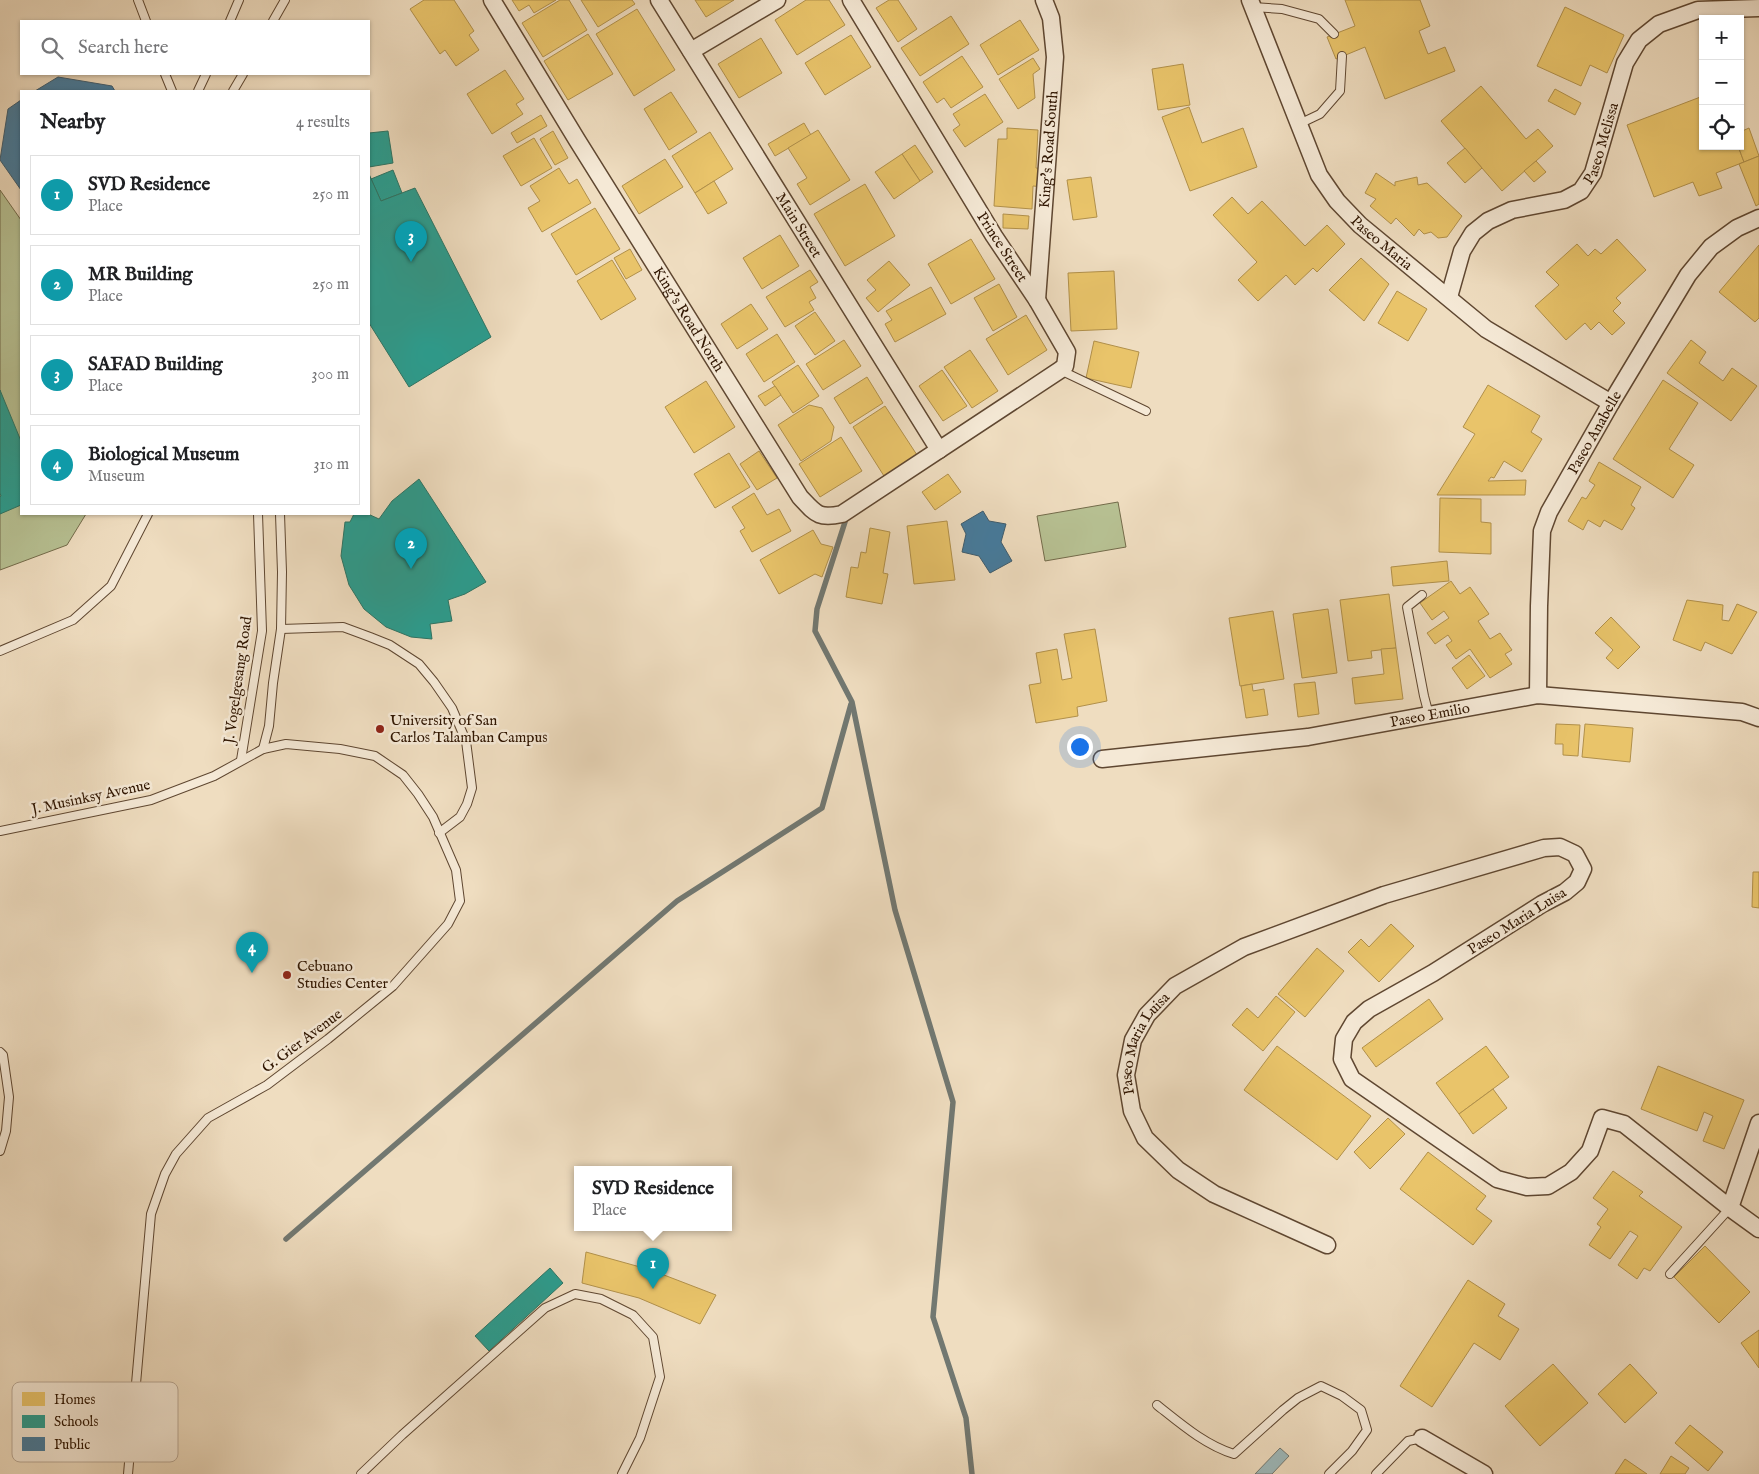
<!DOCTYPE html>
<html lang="en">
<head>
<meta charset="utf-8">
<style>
	:root { --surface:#fff; --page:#f6f6f6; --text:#202124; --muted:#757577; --line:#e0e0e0; --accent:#8f2418 }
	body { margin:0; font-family:"IM FELL English",serif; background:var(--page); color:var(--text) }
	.controls { position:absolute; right:15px; top:15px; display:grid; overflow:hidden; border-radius:0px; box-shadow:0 1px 4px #0004 }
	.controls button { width:45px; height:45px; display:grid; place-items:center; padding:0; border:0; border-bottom:1px solid var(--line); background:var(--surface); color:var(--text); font:25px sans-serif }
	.you { position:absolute; left:1079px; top:746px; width:18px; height:18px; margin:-12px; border:4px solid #fff; border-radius:50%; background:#1a73e8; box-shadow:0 0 0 8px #1a73e833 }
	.badge { display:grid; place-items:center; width:32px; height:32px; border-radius:50%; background:var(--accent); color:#fff; font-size:16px; font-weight:700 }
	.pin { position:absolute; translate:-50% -41px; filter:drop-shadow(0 1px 2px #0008) }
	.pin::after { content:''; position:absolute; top:26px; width:18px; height:15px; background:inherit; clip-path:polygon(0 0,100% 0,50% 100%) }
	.popup { position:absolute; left:574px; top:1166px; width:158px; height:65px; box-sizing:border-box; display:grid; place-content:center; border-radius:0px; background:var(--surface); filter:drop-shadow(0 1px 4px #0005); font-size:16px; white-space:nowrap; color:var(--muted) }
	.popup b { font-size:19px; color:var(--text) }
	.popup::after { content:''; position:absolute; left:50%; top:100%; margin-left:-10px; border:10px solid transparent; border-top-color:var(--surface) }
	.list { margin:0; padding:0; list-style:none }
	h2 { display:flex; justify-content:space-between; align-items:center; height:65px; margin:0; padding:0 20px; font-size:21px }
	h2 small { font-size:16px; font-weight:400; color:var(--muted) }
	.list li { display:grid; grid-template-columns:32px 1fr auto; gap:15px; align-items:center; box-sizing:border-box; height:80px; margin:0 10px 10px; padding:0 10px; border:1px solid var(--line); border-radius:0px }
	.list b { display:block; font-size:19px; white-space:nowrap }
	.list p { margin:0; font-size:16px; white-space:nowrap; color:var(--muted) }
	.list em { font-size:16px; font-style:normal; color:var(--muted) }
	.icon { flex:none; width:28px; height:28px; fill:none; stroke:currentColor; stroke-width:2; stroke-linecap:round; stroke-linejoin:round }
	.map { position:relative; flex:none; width:1759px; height:1474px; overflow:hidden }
	.search { position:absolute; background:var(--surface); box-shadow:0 1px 4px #0004; left:20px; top:20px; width:350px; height:55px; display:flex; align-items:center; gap:12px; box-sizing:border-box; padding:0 18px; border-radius:0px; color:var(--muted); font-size:19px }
	.panel { position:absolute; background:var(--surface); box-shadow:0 1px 4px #0004; left:20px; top:90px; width:350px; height:425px; border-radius:0px }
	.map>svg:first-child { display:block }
	.green { fill:#b7c193; stroke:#736b4a }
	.water { fill:#9ebabc; stroke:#727871 }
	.homes { fill:#e9c46a; stroke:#b1904a }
	.schools { fill:#2a9d8f; stroke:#2c7464 }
	.public { fill:#457b9d; stroke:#3e5c6e }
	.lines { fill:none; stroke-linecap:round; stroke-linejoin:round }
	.stream { stroke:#727871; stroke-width:5.5 }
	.lane-casing { stroke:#5f4731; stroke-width:10 }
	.street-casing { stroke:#5f4731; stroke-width:19 }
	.lane { stroke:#f5e9d6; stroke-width:8 }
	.street { stroke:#f5e9d6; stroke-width:16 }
	.poi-dot { fill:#8f2418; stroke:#f5e9d6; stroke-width:2 }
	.labels { text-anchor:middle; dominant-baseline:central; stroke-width:5; stroke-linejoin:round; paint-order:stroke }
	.street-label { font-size:15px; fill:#2f1501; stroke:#f5e9d6 }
	.poi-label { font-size:15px; fill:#2f1501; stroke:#f5e9d6; text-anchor:start }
	.key { fill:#f5e9d6; stroke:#baa996; stroke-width:1 }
	.key-label { font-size:14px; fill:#2f1501 }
</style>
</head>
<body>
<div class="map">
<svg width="1759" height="1474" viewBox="0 0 1759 1474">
	<rect width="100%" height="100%" fill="#efddc0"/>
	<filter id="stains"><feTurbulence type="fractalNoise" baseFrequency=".004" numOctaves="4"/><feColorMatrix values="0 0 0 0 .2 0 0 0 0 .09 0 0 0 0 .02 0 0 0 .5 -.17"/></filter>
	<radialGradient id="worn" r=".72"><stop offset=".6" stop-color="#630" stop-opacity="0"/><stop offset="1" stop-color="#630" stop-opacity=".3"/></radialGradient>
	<g class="green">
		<polygon points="0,190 21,220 21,514 86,514 67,545 0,570"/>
		<polygon points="1118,502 1126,547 1045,561 1037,516"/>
	</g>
	<polygon class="water" points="1280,1448 1289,1456 1272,1474 1255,1474"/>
	<g class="homes">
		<polygon points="424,0 454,0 474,31 469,35 479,50 456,66 445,50 440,54 410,9"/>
		<polygon points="512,0 556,0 534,13 529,5 519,11"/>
		<polygon points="560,0 569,0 587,30 543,57 522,23"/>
		<polygon points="581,0 632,0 635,4 598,27"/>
		<polygon points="695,0 734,0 706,17"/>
		<polygon points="806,0 829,0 845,25 797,55 775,20"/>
		<polygon points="889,0 898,0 917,29 898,42 876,8"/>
		<polygon points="1345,0 1420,0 1430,26 1419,31 1428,54 1445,47 1455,71 1385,99 1365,47 1336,59 1327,37 1355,26"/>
		<polygon points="1565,7 1624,35 1607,73 1590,65 1581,86 1537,66"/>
		<polygon points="637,9 675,70 634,96 596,34"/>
		<polygon points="951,16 969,44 920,76 901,48"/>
		<polygon points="1020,20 1039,50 998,75 980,45"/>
		<polygon points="588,34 613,74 568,100 544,61"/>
		<polygon points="851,35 871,67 825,95 805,63"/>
		<polygon points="761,38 782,73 739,98 718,64"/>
		<polygon points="962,56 983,87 951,108 944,98 937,103 923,82"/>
		<polygon points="1033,58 1040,69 1033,74 1035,98 1018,109 999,79"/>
		<polygon points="1183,64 1190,105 1158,110 1152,69"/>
		<polygon points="505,70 524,99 516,104 523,114 492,134 467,94"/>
		<polygon points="1481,86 1526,139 1538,129 1553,146 1502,191 1441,121"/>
		<polygon points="1555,89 1581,103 1575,115 1548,101"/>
		<polygon points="671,92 697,132 669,150 644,109"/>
		<polygon points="985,94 1003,122 965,147 953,130 960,125 953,114"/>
		<polygon points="1703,96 1703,146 1738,146 1744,162 1716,173 1722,188 1699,196 1693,182 1654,197 1627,125"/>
		<polygon points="1189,107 1202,143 1243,128 1257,167 1190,191 1162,117"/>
		<polygon points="541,115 547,126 517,143 511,133"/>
		<polygon points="804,123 811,135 775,156 768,144"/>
		<polygon points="1007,128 1038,130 1036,168 1046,169 1045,187 1033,186 1032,209 994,206 998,139 1007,139"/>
		<polygon points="1749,128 1759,156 1744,162 1738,146 1740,146 1740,132"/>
		<polygon points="818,130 850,180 810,205 797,184 807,178 788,148"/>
		<polygon points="553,131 568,158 555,165 540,139"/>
		<polygon points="710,132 733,169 695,193 672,156"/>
		<polygon points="534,138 552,168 521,186 503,156"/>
		<polygon points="915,145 933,172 920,181 902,154"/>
		<polygon points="1465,148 1482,168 1465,183 1447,163"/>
		<polygon points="902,154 920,181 894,199 875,172"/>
		<polygon points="1759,156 1759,204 1756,206 1739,164"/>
		<polygon points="665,159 683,187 639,214 622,186"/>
		<polygon points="1536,161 1546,172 1534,182 1524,171"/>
		<polygon points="559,168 569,184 577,179 591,203 542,232 528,208 540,201 530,186"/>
		<polygon points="1376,173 1395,186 1395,182 1417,177 1418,185 1427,183 1462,216 1447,237 1438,238 1431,232 1424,234 1419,229 1414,236 1396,218 1391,224 1370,206 1376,199 1365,193"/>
		<polygon points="1091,177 1097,217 1073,220 1067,180"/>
		<polygon points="714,181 727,203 708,214 695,193"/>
		<polygon points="865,184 895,236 845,266 814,214"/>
		<polygon points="1232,197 1248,214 1262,201 1305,246 1327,225 1345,244 1317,272 1313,268 1295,285 1286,275 1258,301 1238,280 1257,262 1213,215"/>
		<polygon points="595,208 620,249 576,275 551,234"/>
		<polygon points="1003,214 1029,216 1028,229 1003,228"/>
		<polygon points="780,235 799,266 762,289 743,258"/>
		<polygon points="971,239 995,279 951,304 928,264"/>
		<polygon points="1617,239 1646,270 1616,298 1621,303 1613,311 1625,323 1612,335 1599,322 1591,330 1585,323 1566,340 1535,306 1559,285 1546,272 1577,244 1588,256 1595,249 1601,254"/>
		<polygon points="1759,245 1759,318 1755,322 1719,292"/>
		<polygon points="630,249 642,270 626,279 614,258"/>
		<polygon points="1361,258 1389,284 1364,321 1329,290"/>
		<polygon points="612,260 636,299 601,320 577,281"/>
		<polygon points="889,261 910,285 878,312 866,298 876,290 867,280"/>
		<polygon points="810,270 818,282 810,287 816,298 809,302 814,310 785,327 766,297"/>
		<polygon points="1114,271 1117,329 1071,331 1068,273"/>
		<polygon points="999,284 1017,317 993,331 974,298"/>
		<polygon points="931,287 946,314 895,342 885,324 892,320 886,311"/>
		<polygon points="1397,291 1427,309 1408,341 1378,323"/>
		<polygon points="751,304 768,329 737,349 721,324"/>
		<polygon points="815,312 835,341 815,355 795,326"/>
		<polygon points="1026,315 1047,350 1008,375 986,339"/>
		<polygon points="777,334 795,362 764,382 746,354"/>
		<polygon points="844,340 861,366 823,390 806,364"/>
		<polygon points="1691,340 1706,352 1699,363 1723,381 1732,368 1757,386 1731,421 1667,373"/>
		<polygon points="1094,341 1139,352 1131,388 1086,378"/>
		<polygon points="970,350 998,391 972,408 944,367"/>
		<polygon points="798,365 819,396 793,413 772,382"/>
		<polygon points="942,370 967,406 943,421 919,386"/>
		<polygon points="867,377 883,403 850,424 834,398"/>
		<polygon points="1663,380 1698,403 1669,449 1694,465 1673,498 1613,459"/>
		<polygon points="706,381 735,427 694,453 665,407"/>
		<polygon points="1488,385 1540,416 1531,432 1542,439 1522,472 1504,461 1494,478 1491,477 1488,481 1526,480 1525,495 1437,495 1475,434 1463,427"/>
		<polygon points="775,386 781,395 765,406 758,396"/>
		<polygon points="809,405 822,408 834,427 831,441 801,461 778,425"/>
		<polygon points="885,406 917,455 884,476 853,427"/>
		<polygon points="841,437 862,471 820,497 799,464"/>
		<polygon points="759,451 777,478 757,490 740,464"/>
		<polygon points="729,453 750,487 715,508 694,474"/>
		<polygon points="1599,462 1641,487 1631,505 1635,508 1622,530 1604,520 1600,527 1588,520 1583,530 1568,521 1582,497 1586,499 1595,485 1589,481"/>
		<polygon points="948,474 961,492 935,510 922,492"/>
		<polygon points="754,493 767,515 779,509 791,531 752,552 740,531 745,528 732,507"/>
		<polygon points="1440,498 1481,499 1481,522 1491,523 1491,554 1439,552"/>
		<polygon points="947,521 955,580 914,584 907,526"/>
		<polygon points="870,528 890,532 883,573 888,574 882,604 846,597 851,567 858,568 861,552 866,553"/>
		<polygon points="813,530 821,544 833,547 822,577 815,574 779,594 760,560"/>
		<polygon points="1447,561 1449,581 1393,586 1391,567"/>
		<polygon points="1451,581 1460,594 1470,587 1489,614 1478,621 1490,639 1500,633 1512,650 1505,654 1512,664 1490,678 1470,649 1456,659 1446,645 1452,641 1448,635 1435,644 1427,633 1449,618 1444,611 1432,620 1420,603"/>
		<polygon points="1389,594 1396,648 1371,651 1372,658 1348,661 1340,600"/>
		<polygon points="1687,600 1723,605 1722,620 1729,621 1737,604 1757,612 1732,654 1705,642 1701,651 1673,640"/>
		<polygon points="1328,609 1337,673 1302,678 1293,614"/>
		<polygon points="1273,611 1284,679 1240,686 1229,618"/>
		<polygon points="1611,617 1640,647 1618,669 1606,658 1613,650 1595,633"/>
		<polygon points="1095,629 1107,701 1077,707 1078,716 1036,723 1029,685 1041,683 1036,653 1057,649 1062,680 1072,678 1064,634"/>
		<polygon points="1396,648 1403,699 1355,704 1352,678 1384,674 1381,649"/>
		<polygon points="1469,655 1485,676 1467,689 1452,668"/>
		<polygon points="1315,682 1319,714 1298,717 1294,684"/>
		<polygon points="1252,684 1253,691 1264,689 1268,715 1246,718 1241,686"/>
		<polygon points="1556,724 1580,725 1578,756 1563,755 1563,744 1555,744"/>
		<polygon points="1585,724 1633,728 1630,762 1582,757"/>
		<polygon points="1753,872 1759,872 1759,908 1752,907"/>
		<polygon points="1391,924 1414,946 1379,982 1348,952 1361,939 1369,947"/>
		<polygon points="1317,948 1344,971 1305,1017 1278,994"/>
		<polygon points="1276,996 1295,1012 1263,1051 1232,1025 1247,1008 1258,1018"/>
		<polygon points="1429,999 1443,1019 1376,1067 1362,1048"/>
		<polygon points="1277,1046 1371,1116 1337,1160 1244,1090"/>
		<polygon points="1486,1046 1509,1077 1459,1114 1436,1083"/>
		<polygon points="1658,1066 1744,1100 1724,1149 1703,1141 1713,1116 1704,1112 1697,1131 1641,1109"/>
		<polygon points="1493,1089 1507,1108 1473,1134 1459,1114"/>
		<polygon points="1388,1118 1405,1134 1370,1169 1354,1152"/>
		<polygon points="1428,1152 1486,1196 1476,1209 1492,1221 1473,1245 1400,1189"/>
		<polygon points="1613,1171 1643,1192 1639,1196 1682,1227 1650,1271 1644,1268 1637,1279 1618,1265 1638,1236 1630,1231 1610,1259 1589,1245 1601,1227 1597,1224 1608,1209 1593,1198"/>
		<polygon points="1705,1246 1750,1292 1719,1323 1674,1277"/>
		<polygon points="586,1252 651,1270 716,1295 700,1324 639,1298 582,1283"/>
		<polygon points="1468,1280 1505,1304 1498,1316 1519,1329 1500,1360 1474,1343 1432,1407 1400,1386"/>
		<polygon points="1759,1330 1759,1368 1741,1343"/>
		<polygon points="1553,1364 1588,1403 1540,1446 1505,1406"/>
		<polygon points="1630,1364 1657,1393 1625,1423 1598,1394"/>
		<polygon points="1690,1425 1723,1452 1708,1471 1675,1443"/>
		<polygon points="1671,1456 1689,1468 1685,1474 1660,1474"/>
		<polygon points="1625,1459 1647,1474 1615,1474"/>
	</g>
	<g class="schools">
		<polygon points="388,131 393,163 369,167 369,133"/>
		<polygon points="393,170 402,193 381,201 371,179"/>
		<polygon points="369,174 381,201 415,188 491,337 409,387 369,323"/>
		<polygon points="0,390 21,441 21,505 0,514 0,497 1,496 0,493"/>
		<polygon points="419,479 486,582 465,594 448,600 452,621 430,624 432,639 411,637 386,627 364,609 349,585 341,556 345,522 350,522 354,514 368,514 379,519 392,501"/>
		<polygon points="550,1268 563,1283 489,1351 475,1336"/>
	</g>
	<g class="public">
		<polygon points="58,77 112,86 115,91 35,91"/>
		<polygon points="21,100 21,190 0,160 8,109"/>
		<polygon points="983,511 989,521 1006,524 1001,542 1012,561 990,573 979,556 962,552 966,534 961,524"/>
	</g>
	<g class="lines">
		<g class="stream">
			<polyline points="845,522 817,609 815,631 852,702 895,910 953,1102 933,1317 966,1418 972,1474"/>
			<polyline points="286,1239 677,901 822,808 851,704"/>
		</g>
		<g class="lane-casing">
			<g id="lane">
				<polyline points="138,0 146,21"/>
				<polyline points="1253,7 1282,9 1319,19 1334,34"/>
				<polyline points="230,21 239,0"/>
				<polyline points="273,21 285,0"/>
				<polyline points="165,74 172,91"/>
				<polyline points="198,91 206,74"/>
				<polyline points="233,91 243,74"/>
				<polyline points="1299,124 1320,114 1340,91 1342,56"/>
				<polyline points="1060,370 1146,411"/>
				<polyline points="1422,595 1407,607 1424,696 1429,715"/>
				<polyline points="281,629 343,627 370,637 390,645 419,664 434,682 452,708 466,741 472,788 467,804 460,817 439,833"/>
				<polyline points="0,651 73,620 111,586 148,514"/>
				<polyline points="263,749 269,726 273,683 281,629 282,572 280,514"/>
				<polyline points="241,760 262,631 258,514"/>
				<polyline points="0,831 151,800 214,776 263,749 286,744 340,749 375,756 403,775 418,794 433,817 456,870 460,901 448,924 393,986 328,1039 267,1085 208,1118 176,1154 165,1174 151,1214 128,1474"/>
				<polyline points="0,1052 3,1055 9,1097 6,1131 0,1151"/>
				<polyline points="1670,1274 1730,1208"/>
				<path d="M1157,1405C1181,1424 1205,1445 1234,1454L1283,1410L1298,1398L1321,1386L1342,1396L1361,1410L1367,1430L1352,1451L1329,1474"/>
				<polyline points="361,1474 402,1435 545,1308 575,1294 601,1299 633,1315 653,1337 660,1377 640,1438 622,1474"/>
				<polyline points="1376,1474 1408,1441 1422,1438"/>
			</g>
		</g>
		<g class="street-casing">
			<g id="street">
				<path id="s1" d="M492,0L577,140L800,497C816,514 818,519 842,514L1060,370L1065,366L1067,352L1037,300L994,236L851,0"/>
				<path id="s2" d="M659,0L939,450"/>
				<path id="s3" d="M1250,0L1319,175L1337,201L1360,225L1486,329L1611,403"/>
				<polyline points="691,51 777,0"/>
				<path id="s4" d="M1449,297L1462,251L1473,233L1488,221L1512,210L1564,200L1581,191L1593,173L1625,63L1639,40L1659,24L1698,10L1759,8"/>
				<path id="s5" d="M1037,300L1055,57L1051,18L1044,0"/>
				<path id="s6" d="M1538,695L1539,606L1542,531L1549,512L1611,403L1688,275L1711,247L1737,228L1759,218"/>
				<path id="s7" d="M1102,759L1308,737L1538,695L1742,712L1759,718"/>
				<polyline points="1730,1208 1759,1123"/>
				<path id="s8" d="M1327,1245L1214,1194L1178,1170L1145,1138L1132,1111L1126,1075L1133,1040L1147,1015L1175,986L1244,947L1384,895L1544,848L1560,847L1575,854L1583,869L1577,882L1565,892L1542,904L1433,973L1369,1009L1354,1022L1344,1039L1342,1059L1352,1079L1497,1179L1527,1187L1548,1186L1571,1172L1590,1151L1602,1118L1624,1124L1730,1208L1759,1229"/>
				<polyline points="1422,1438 1484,1474"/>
			</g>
		</g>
		<use href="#lane" class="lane"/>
		<use href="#street" class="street"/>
	</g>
	<g class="poi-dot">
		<circle cx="380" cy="729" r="5"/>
		<circle cx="287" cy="975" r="5"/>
	</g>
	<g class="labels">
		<g class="street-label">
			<text stroke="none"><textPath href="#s4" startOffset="239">Paseo Melissa</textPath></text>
			<text stroke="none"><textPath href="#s5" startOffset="151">King's Road South</textPath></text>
			<text stroke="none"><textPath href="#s2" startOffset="265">Main Street</textPath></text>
			<text stroke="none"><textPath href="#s3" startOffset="281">Paseo Maria</textPath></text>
			<text transform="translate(1002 247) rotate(57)">Prince Street</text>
			<text stroke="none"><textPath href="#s1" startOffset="375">King's Road North</textPath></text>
			<text stroke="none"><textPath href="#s6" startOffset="276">Paseo Anabelle</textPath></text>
			<text transform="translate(238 680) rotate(-82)">J. Vogelgesang Road</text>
			<text stroke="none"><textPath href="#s7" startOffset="331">Paseo Emilio</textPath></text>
			<text transform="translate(91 797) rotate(-12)">J. Musinksy Avenue</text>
			<text transform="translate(1517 921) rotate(-32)">Paseo Maria Luisa</text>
			<text transform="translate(302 1041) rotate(-37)">G. Gier Avenue</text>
			<text stroke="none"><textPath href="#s8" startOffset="316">Paseo Maria Luisa</textPath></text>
		</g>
		<g class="poi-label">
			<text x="390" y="720">University of San<tspan x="390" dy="17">Carlos Talamban Campus</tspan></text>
			<text x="297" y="966">Cebuano<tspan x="297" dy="17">Studies Center</tspan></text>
		</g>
	</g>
	<rect x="12" y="1382" width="166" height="80" rx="8" class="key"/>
	<rect x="22" y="1392" width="23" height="14" fill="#e9c46a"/>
	<rect x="22" y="1415" width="23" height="13" fill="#2a9d8f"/>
	<rect x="22" y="1437" width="23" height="14" fill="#457b9d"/>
	<g class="key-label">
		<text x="54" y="1404">Homes</text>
		<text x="54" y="1426">Schools</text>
		<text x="54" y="1449">Public</text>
	</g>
	<rect width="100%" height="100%" filter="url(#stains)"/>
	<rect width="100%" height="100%" fill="url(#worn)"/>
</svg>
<div class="controls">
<button>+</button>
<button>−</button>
<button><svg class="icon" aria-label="locate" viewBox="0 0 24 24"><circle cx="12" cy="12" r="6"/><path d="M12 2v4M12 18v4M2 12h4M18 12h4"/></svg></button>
</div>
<div class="you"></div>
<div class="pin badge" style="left:653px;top:1289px;background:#0f9aa8">1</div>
<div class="popup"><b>SVD Residence</b>Place</div>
<div class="pin badge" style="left:411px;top:569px;background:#0f9aa8">2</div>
<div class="pin badge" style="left:411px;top:262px;background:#0f9aa8">3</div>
<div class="pin badge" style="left:252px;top:973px;background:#0f9aa8">4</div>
<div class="search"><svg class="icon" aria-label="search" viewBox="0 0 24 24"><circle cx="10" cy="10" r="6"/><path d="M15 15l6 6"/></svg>Search here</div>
<section class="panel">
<h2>Nearby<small>4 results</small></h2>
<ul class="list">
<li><span class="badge" style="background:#0f9aa8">1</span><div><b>SVD Residence</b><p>Place</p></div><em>250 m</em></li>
<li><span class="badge" style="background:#0f9aa8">2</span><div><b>MR Building</b><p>Place</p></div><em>250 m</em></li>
<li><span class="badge" style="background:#0f9aa8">3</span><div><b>SAFAD Building</b><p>Place</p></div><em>300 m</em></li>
<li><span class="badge" style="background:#0f9aa8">4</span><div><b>Biological Museum</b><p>Museum</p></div><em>310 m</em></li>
</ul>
</section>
</div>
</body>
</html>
